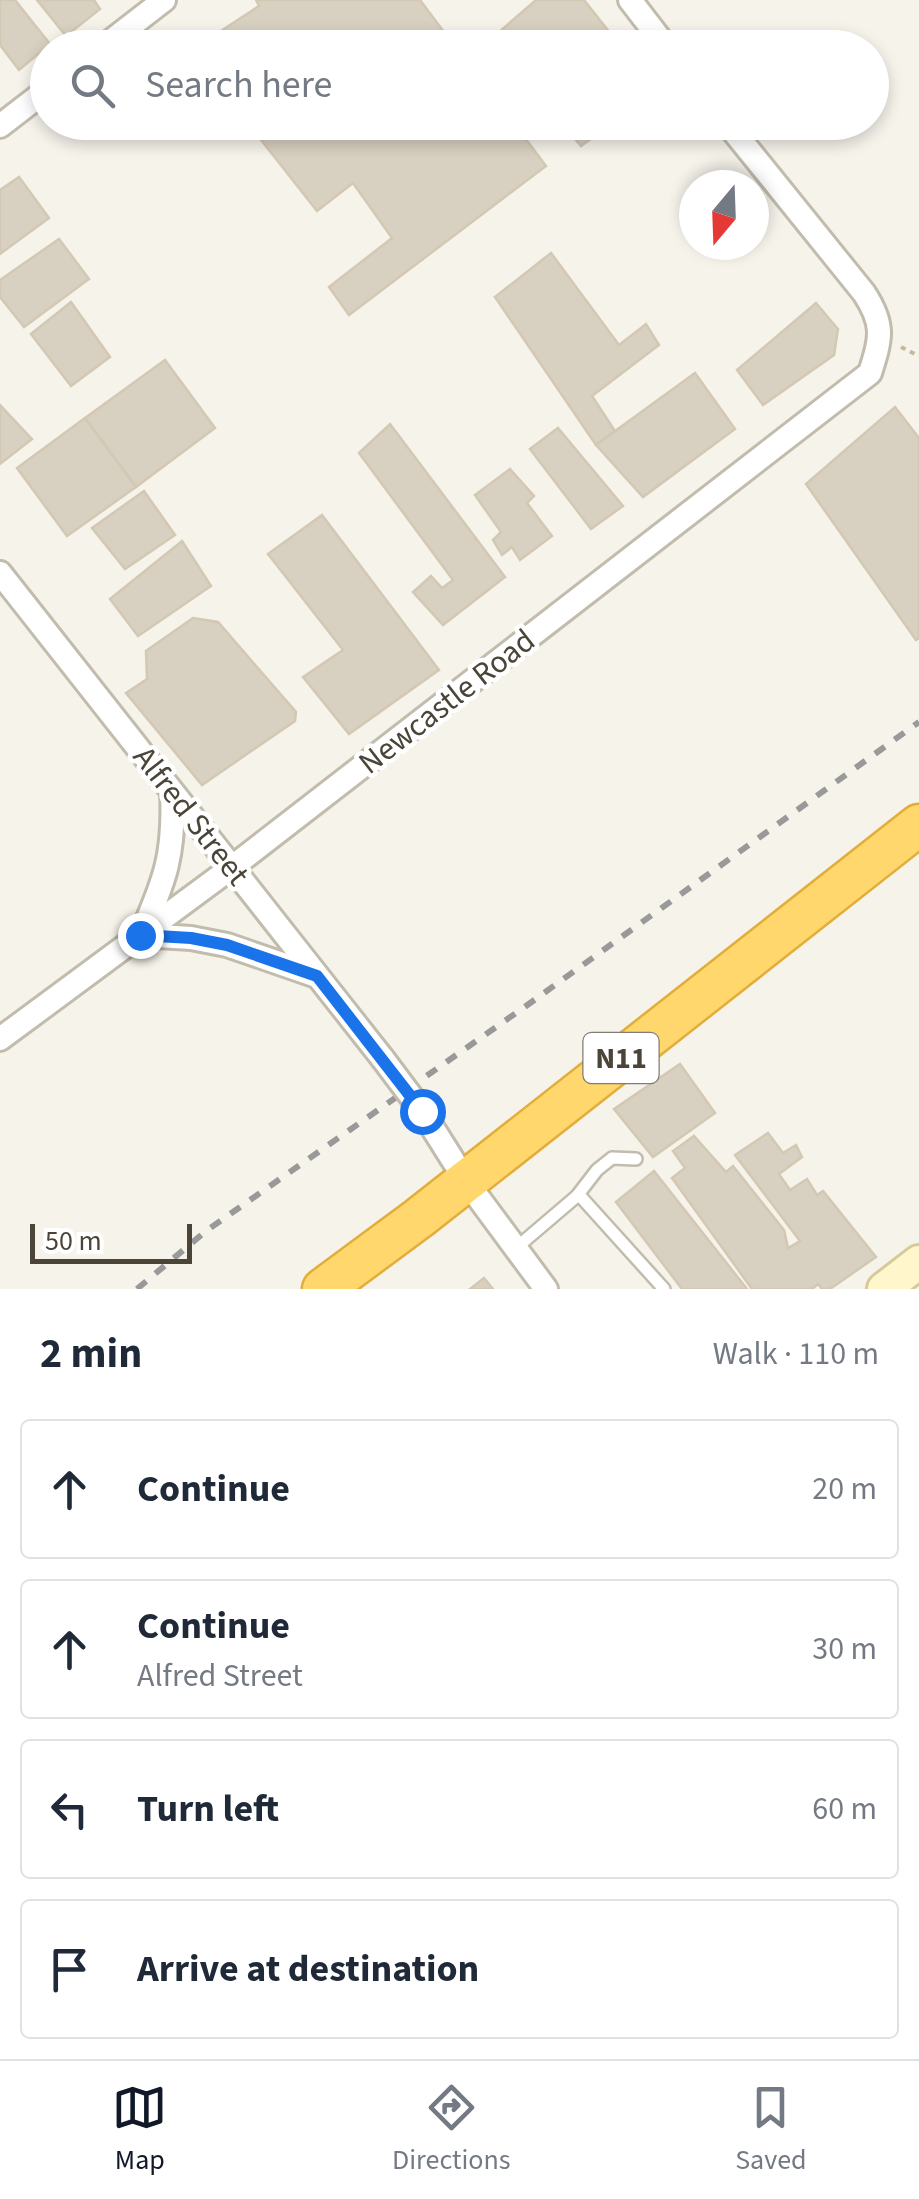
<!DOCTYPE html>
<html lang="en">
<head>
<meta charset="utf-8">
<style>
	:root { --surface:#fff; --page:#f6f6f7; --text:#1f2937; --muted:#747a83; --line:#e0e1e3; --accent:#111827 }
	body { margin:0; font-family:"Source Sans 3",sans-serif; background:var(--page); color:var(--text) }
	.compass { position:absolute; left:679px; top:170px; width:90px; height:90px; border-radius:50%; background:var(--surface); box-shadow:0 5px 15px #0003; rotate:199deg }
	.scale { position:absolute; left:30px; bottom:25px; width:162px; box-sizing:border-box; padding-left:10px; border:5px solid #4b4438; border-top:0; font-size:28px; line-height:35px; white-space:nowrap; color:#4b4438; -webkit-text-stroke:8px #fff; paint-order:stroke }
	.stop { position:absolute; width:30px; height:30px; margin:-22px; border:8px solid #1a73e8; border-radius:50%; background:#fff }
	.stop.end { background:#1a73e8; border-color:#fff; box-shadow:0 2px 10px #0008 }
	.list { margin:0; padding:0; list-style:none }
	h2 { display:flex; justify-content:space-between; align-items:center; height:130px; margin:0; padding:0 40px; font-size:42px }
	h2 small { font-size:32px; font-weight:400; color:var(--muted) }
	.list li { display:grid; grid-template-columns:65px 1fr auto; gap:30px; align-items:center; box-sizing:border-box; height:140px; margin:0 20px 20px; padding:0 20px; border:2px solid var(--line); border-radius:10px }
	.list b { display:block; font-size:38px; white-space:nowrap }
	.list p { margin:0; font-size:32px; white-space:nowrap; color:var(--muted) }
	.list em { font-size:32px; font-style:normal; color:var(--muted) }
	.icon { flex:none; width:55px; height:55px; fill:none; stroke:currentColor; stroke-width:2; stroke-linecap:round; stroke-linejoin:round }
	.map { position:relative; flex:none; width:919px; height:1289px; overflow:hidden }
	.search { position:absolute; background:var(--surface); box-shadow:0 5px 15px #0003; left:30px; right:30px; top:30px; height:110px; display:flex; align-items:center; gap:25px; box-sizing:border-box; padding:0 35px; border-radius:55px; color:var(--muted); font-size:38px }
	.sheet { height:770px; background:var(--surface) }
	nav { display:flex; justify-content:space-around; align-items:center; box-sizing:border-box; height:140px; border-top:2px solid var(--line); background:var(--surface); font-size:28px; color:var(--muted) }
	nav a { display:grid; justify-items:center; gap:5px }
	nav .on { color:var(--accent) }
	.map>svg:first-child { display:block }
	.building { fill:#d8d0c0; stroke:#d3c8b3; stroke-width:2.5 }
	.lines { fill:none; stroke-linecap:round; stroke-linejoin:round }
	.lane-casing { stroke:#c2bcad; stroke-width:16 }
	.street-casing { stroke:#c2bcad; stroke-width:28 }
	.secondary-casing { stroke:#d7ca9a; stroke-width:38 }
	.highway-casing { stroke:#e2ad38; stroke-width:45 }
	.path { stroke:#c4b99e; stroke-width:4; stroke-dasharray:5 5; stroke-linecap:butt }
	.lane { stroke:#fff; stroke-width:11 }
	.street { stroke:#fff; stroke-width:22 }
	.secondary { stroke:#fff6cc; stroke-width:32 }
	.highway { stroke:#ffd76d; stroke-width:40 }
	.rail { stroke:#999; stroke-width:6; stroke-dasharray:12 12; stroke-linecap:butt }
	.street-bridge-casing { stroke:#c2bcad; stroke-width:28; stroke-linecap:butt }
	.street-bridge { stroke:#fff; stroke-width:22 }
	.route { stroke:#1a73e8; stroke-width:12 }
	.labels { text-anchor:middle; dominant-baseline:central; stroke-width:9; stroke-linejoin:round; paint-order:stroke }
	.shield { fill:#fff; stroke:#817c74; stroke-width:2.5 }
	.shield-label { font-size:30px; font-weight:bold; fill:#4b4438 }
	.street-label { font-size:32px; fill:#4b4438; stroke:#fff }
</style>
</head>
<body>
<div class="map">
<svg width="919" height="1289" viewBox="0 0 919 1289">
	<rect width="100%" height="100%" fill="#f6f3eb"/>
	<g class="building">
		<polygon points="0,0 15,0 50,44 19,70 0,45"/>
		<polygon points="37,0 94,0 100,9 66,36"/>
		<polygon points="256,0 420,0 456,48 195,48 259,6"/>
		<polygon points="536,0 584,0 622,48 498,48 491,39"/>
		<polygon points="247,122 513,122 546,166 349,315 329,287 392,238 353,183 317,211"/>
		<polygon points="561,122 614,122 581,146"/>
		<polygon points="19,177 49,218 0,254 0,190"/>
		<polygon points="59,239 89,279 24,327 0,297 0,280"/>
		<polygon points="551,253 619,345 646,324 659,345 592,396 615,431 596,445 495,297"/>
		<polygon points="71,302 110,357 71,386 31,334"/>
		<polygon points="816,303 838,329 834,355 763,405 737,370"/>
		<polygon points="165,360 215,428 136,487 85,418"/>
		<polygon points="695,373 735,429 643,497 596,445"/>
		<polygon points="0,405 32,439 0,464"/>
		<polygon points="895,407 919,438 919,638 916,640 806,484"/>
		<polygon points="85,418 136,487 67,536 17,468"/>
		<polygon points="390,424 505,577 443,625 413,592 431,576 442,588 453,580 359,453"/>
		<polygon points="558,428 623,506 591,529 530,449"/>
		<polygon points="510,469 534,496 527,503 552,536 520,560 512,547 502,555 493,540 501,532 475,495"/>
		<polygon points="144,491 175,535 125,569 92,528"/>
		<polygon points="322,515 439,670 349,734 303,677 343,650 268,554"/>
		<polygon points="182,541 211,586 138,636 110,599"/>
		<polygon points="193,618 218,622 296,712 295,721 202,785 126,693 147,679 146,651"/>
		<polygon points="680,1064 715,1113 653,1157 614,1109"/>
		<polygon points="768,1133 783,1153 796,1145 802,1157 779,1174 790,1190 807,1179 817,1195 823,1191 876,1257 830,1289 822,1289 818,1284 812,1289 752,1289 672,1178 685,1168 673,1151 694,1136 726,1172 733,1166 784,1230 788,1248 800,1241 735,1155"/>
		<polygon points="654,1171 747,1289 682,1289 616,1202"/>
		<polygon points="484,1278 493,1289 470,1289"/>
	</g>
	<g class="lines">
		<g class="lane-casing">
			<g id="lane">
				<polyline points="577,1196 597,1170 612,1158 636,1159"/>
				<polyline points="516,1248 577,1196 581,1197 664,1289"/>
			</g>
		</g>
		<g class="street-casing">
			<g id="street">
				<polyline points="630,0 667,48"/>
				<polyline points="102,48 164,0"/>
				<polyline points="0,126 48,89"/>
				<polyline points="0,573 383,1059"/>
				<path d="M172,792C175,854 165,880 141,935L191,938L227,945L317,976"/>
				<path d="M0,1039L231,868L870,373C881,338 885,325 864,293L726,122"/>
				<polyline points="422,1111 466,1181 546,1289"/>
			</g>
		</g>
		<g class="secondary-casing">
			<polyline id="secondary" points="884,1289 919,1262"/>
		</g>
		<g class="highway-casing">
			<polyline id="highway" points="323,1289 419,1218 919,825"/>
		</g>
		<polyline class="path" points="901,347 919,356"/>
		<use href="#lane" class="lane"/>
		<use href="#street" class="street"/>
		<use href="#secondary" class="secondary"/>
		<use href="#highway" class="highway"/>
		<polyline class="rail" points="137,1289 206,1231 526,1006 919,722"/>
		<g class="street-bridge-casing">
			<polyline id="street-bridge" points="383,1059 422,1111"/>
		</g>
		<use href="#street-bridge" class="street-bridge"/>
	</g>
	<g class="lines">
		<polyline class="route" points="140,935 191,938 227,945 317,976 422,1111"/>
	</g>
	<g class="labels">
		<rect class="shield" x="583.5" y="1033" width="75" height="50" rx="8"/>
		<g class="shield-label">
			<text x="621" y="1058">N11</text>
		</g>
		<g class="street-label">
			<text transform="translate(447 702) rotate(-38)">Newcastle Road</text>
			<text transform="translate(191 816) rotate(52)">Alfred Street</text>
		</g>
	</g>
</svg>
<svg class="compass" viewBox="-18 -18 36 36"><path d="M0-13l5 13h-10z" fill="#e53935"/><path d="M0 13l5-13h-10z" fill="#747a83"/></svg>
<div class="scale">50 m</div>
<div class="stop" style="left:422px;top:1111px"></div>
<div class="stop end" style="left:140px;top:935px"></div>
<div class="search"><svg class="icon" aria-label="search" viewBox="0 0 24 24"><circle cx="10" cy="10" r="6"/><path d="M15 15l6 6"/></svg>Search here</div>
</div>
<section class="sheet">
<h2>2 min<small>Walk · 110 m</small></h2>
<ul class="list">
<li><svg class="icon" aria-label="ahead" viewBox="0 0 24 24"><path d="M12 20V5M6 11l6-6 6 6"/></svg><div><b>Continue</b></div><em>20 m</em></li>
<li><svg class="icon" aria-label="ahead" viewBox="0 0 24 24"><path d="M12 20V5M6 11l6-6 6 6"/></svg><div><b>Continue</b><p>Alfred Street</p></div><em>30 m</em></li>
<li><svg class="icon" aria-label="left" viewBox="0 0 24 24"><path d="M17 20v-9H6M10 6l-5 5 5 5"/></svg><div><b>Turn left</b></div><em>60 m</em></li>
<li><svg class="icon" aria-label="arrive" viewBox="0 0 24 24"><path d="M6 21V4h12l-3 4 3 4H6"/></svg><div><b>Arrive at destination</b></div></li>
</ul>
</section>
<nav>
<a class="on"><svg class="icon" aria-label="map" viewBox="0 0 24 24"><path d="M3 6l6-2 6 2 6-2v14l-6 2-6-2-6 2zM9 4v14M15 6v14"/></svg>Map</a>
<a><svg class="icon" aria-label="directions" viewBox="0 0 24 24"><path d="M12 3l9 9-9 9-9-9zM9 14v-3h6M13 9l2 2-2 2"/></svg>Directions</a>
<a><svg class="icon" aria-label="saved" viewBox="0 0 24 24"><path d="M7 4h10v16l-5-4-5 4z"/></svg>Saved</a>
</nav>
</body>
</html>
